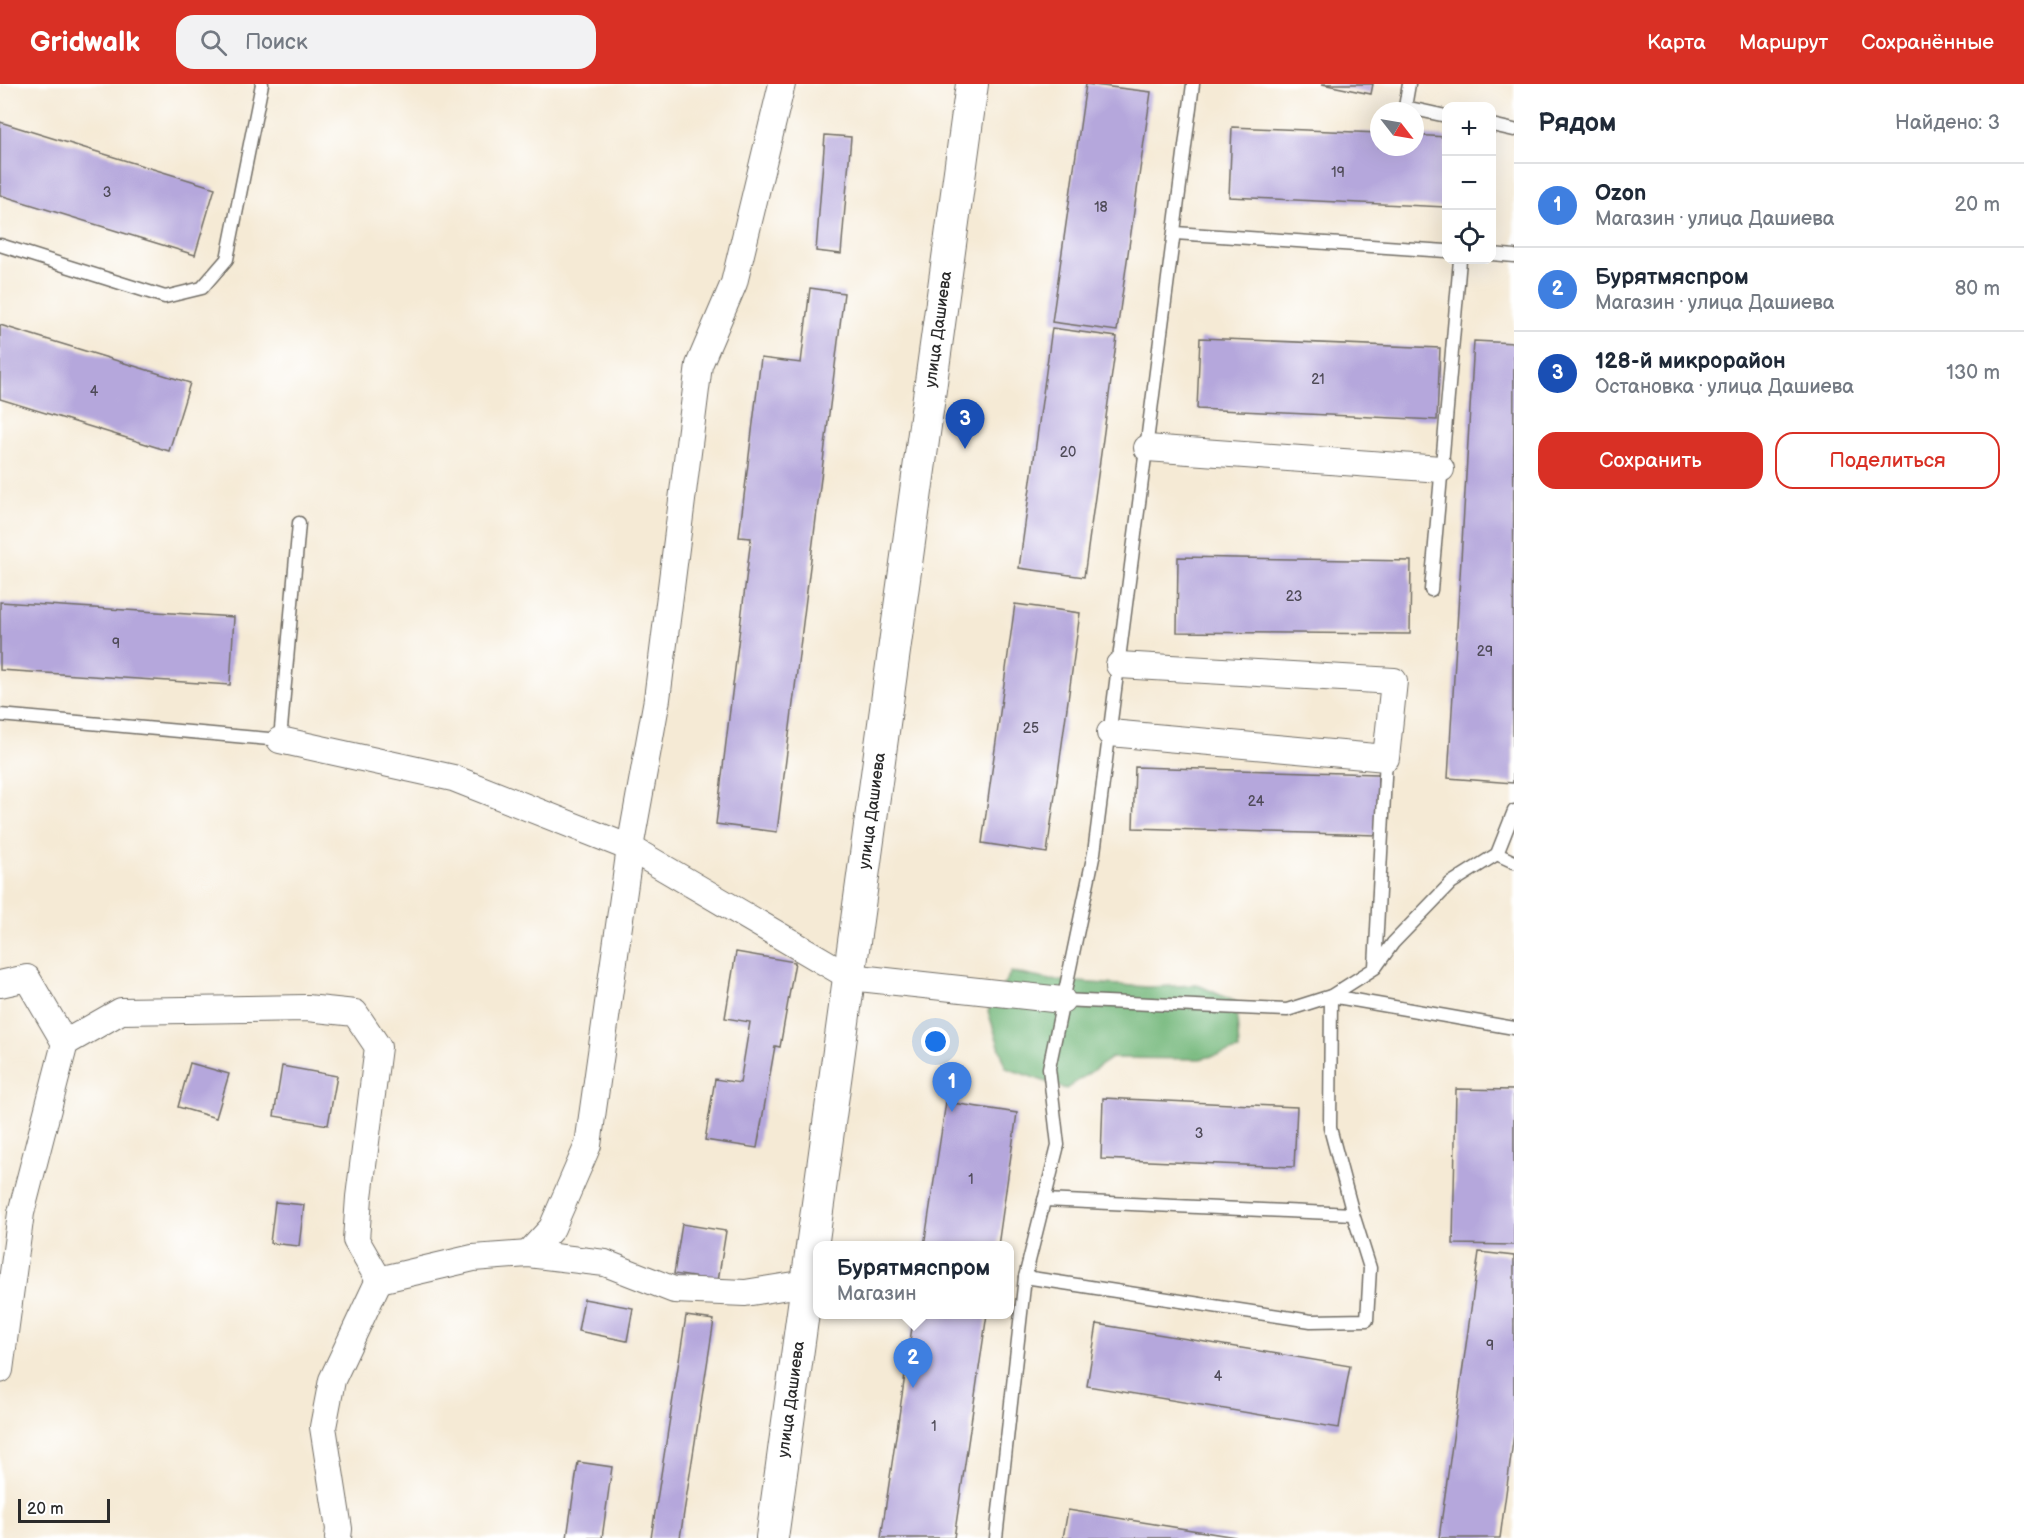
<!DOCTYPE html>
<html lang="ru">
<head>
<meta charset="utf-8">
<style>
	:root { --surface:#fff; --page:#f2f2f3; --text:#1f2937; --muted:#747a83; --line:#e0e1e3; --accent:#d93025 }
	body { margin:0; font-family:"Balsamiq Sans",sans-serif; background:var(--page); color:var(--text) }
	.controls { position:absolute; right:18px; top:18px; display:grid; overflow:hidden; border-radius:12px; box-shadow:0 6px 24px #0002 }
	.controls button { width:54px; height:54px; display:grid; place-items:center; padding:0; border:0; border-bottom:2px solid var(--line); background:var(--surface); color:var(--text); font:30px sans-serif }
	.compass { position:absolute; left:1370px; top:18px; width:54px; height:54px; border-radius:50%; background:var(--surface); box-shadow:0 6px 24px #0002; rotate:121deg }
	.scale { position:absolute; left:18px; bottom:15px; width:92px; box-sizing:border-box; padding-left:6px; border:3px solid #2b2b2b; border-top:0; font-size:16px; line-height:21px; white-space:nowrap; color:#2b2b2b; -webkit-text-stroke:4px #fff; paint-order:stroke }
	.you { position:absolute; left:936px; top:958px; width:21px; height:21px; margin:-15px; border:4px solid #fff; border-radius:50%; background:#1a73e8; box-shadow:0 0 0 9px #1a73e833 }
	.badge { display:grid; place-items:center; width:39px; height:39px; border-radius:50%; background:var(--accent); color:#fff; font-size:20px; font-weight:700 }
	.pin { position:absolute; translate:-50% -50px; filter:drop-shadow(0 2px 3px #0008) }
	.pin::after { content:''; position:absolute; top:32px; width:21px; height:18px; background:inherit; clip-path:polygon(0 0,100% 0,50% 100%) }
	.popup { position:absolute; left:813px; top:1157px; width:201px; height:78px; box-sizing:border-box; display:grid; place-content:center; border-radius:12px; background:var(--surface); filter:drop-shadow(0 2px 4px #0005); font-size:20px; white-space:nowrap; color:var(--muted) }
	.popup b { font-size:22px; color:var(--text) }
	.popup::after { content:''; position:absolute; left:50%; top:100%; margin-left:-12px; border:12px solid transparent; border-top-color:var(--surface) }
	.list { margin:0; padding:0; list-style:none }
	h2 { display:flex; justify-content:space-between; align-items:center; height:78px; margin:0; padding:0 24px; font-size:26px }
	h2 small { font-size:20px; font-weight:400; color:var(--muted) }
	.list li { display:grid; grid-template-columns:39px 1fr auto; gap:18px; align-items:center; box-sizing:border-box; height:84px; padding:0 24px; border-top:2px solid var(--line) }
	.list b { display:block; font-size:22px; white-space:nowrap }
	.list p { margin:0; font-size:20px; white-space:nowrap; color:var(--muted) }
	.list em { font-size:20px; font-style:normal; color:var(--muted) }
	.actions { display:flex; gap:12px; padding:18px 24px }
	.actions a { flex:1; padding:14px 0; border:2px solid var(--accent); border-radius:18px; text-align:center; font-size:21px; color:var(--accent) }
	.actions .main { background:var(--accent); color:#fff }
	.icon { flex:none; width:33px; height:33px; fill:none; stroke:currentColor; stroke-width:2; stroke-linecap:round; stroke-linejoin:round }
	.map { position:relative; flex:none; width:1514px; height:1454px; overflow:hidden }
	header { display:flex; align-items:center; gap:36px; box-sizing:border-box; height:84px; padding:0 30px; background:var(--accent); color:#fff }
	header strong { font-size:28px }
	nav { display:flex; gap:33px; margin-inline-start:auto; font-size:21px }
	.search { width:420px; height:54px; background:var(--page); display:flex; align-items:center; gap:15px; box-sizing:border-box; padding:0 21px; border-radius:18px; color:var(--muted); font-size:22px }
	main { display:flex }
	aside { flex:1; background:var(--surface) }
	.map>svg:first-child { display:block }
	.forest { fill:#74b87b; stroke:#507253; stroke-width:1.5 }
	.building { fill:#b5a7dc }
	.lines { fill:none; stroke-linecap:round; stroke-linejoin:round }
	.service-casing { stroke:#726e66; stroke-width:15 }
	.minor-casing { stroke:#726e66; stroke-width:28 }
	.tertiary-casing { stroke:#726e66; stroke-width:34 }
	.service { stroke:#fff; stroke-width:12 }
	.minor { stroke:#fff; stroke-width:26 }
	.tertiary { stroke:#fff; stroke-width:32 }
	.labels { text-anchor:middle; dominant-baseline:central; stroke-width:4.5; stroke-linejoin:round; paint-order:stroke }
	.number-label { font-size:14px; fill:#4e4a57 }
	.street-label { font-size:16px; fill:#2b2b2b; stroke:#fff }
</style>
</head>
<body>
<header>
<strong>Gridwalk</strong>
<div class="search"><svg class="icon" aria-label="search" viewBox="0 0 24 24"><circle cx="10" cy="10" r="6"/><path d="M15 15l6 6"/></svg>Поиск</div>
<nav><a>Карта</a><a>Маршрут</a><a>Сохранённые</a></nav>
</header>
<main>
<div class="map">
<svg width="1514" height="1454" viewBox="0 0 1514 1454">
	<rect width="100%" height="100%" fill="#fff"/>
	<filter id="ink" filterUnits="userSpaceOnUse"><feTurbulence type="fractalNoise" baseFrequency=".0167" numOctaves="2"/><feDisplacementMap in="SourceGraphic" scale="12" xChannelSelector="R" yChannelSelector="G"/><feConvolveMatrix kernelMatrix="1 2 1 2 8 2 1 2 1" color-interpolation-filters="sRGB"/></filter>
	<filter id="wash" filterUnits="userSpaceOnUse"><feTurbulence type="fractalNoise" baseFrequency=".008" numOctaves="4" result="noise"/><feDisplacementMap in="SourceGraphic" scale="24" xChannelSelector="R" yChannelSelector="G"/><feGaussianBlur stdDeviation="1.35" result="paint"/><feColorMatrix in="noise" values="0 0 0 0 0 0 0 0 0 0 0 0 0 0 0 0 0 1.4 0 .05"/><feComposite in="paint" operator="in"/></filter>
	<g filter="url(#wash)">
		<rect width="100%" height="100%" fill="#f5ead5"/>
		<polygon class="forest" points="1011,888 1050,896 1148,903 1198,901 1236,918 1239,966 1200,975 1111,974 1066,1005 1006,984 988,927"/>
		<g id="blocks">
			<g class="building">
				<polygon points="1086,0 1151,8 1117,247 1052,238"/>
				<polygon points="1322,0 1373,0 1371,10"/>
				<polygon points="0,38 215,104 195,171 0,111"/>
				<polygon points="1232,43 1379,49 1379,63 1415,63 1415,51 1446,53 1446,123 1229,113"/>
				<polygon points="825,51 851,53 841,170 816,167"/>
				<polygon points="810,204 844,209 777,748 716,740 751,454 739,453 761,274 801,279"/>
				<polygon points="0,241 190,299 169,367 0,315"/>
				<polygon points="1052,244 1117,253 1084,493 1019,484"/>
				<polygon points="1200,254 1440,264 1437,336 1197,325"/>
				<polygon points="1474,257 1514,259 1513,699 1448,694"/>
				<polygon points="1178,473 1411,477 1410,550 1177,548"/>
				<polygon points="0,518 234,533 230,601 0,586"/>
				<polygon points="1015,520 1080,529 1047,769 982,759"/>
				<polygon points="1135,683 1378,690 1377,751 1133,744"/>
				<polygon points="736,868 795,878 780,963 775,962 757,1064 705,1056 715,995 740,999 750,938 725,934"/>
				<polygon points="190,979 229,990 216,1034 178,1023"/>
				<polygon points="282,982 337,992 328,1041 274,1032"/>
				<polygon points="1456,1005 1514,1006 1514,1161 1453,1160"/>
				<polygon points="1103,1014 1297,1023 1294,1083 1101,1075"/>
				<polygon points="946,1018 1017,1029 998,1162 924,1162"/>
				<polygon points="275,1118 304,1121 299,1162 270,1159"/>
				<polygon points="682,1140 726,1147 718,1197 674,1190"/>
				<polygon points="1479,1168 1514,1172 1514,1350 1500,1454 1439,1454"/>
				<polygon points="584,1215 633,1224 627,1257 578,1247"/>
				<polygon points="914,1230 987,1230 954,1454 881,1454"/>
				<polygon points="686,1232 714,1236 680,1454 651,1454"/>
				<polygon points="1097,1240 1350,1282 1339,1344 1087,1302"/>
				<polygon points="578,1378 612,1383 602,1454 567,1454"/>
				<polygon points="1068,1426 1235,1453 1235,1454 1063,1454"/>
			</g>
		</g>
	</g>
	<g filter="url(#ink)">
		<use href="#blocks" fill-opacity="0" stroke="#726e66" stroke-width="1.5"/>
		<g class="lines">
			<g class="service-casing">
				<g id="service">
					<polyline points="1409,0 1405,23 1446,32"/>
					<polyline points="1492,41 1514,46"/>
					<polyline points="1175,149 1446,167"/>
					<polyline points="0,161 165,213 202,204 227,175 262,0"/>
					<polyline points="1492,170 1514,172"/>
					<polyline points="1431,506 1460,176"/>
					<polyline points="0,631 280,656 299,439"/>
					<polyline points="1497,770 1514,778"/>
					<polyline points="1375,883 1386,674"/>
					<polyline points="1062,916 1287,926 1331,912 1375,884 1393,859 1451,799 1497,770 1514,727"/>
					<polyline points="1044,1116 1353,1130"/>
					<polyline points="1025,1193 1311,1237 1367,1236 1370,1184 1353,1130 1330,1044 1331,912 1514,944"/>
					<polyline points="996,1454 1025,1193 1058,1061 1049,984 1094,769 1193,0"/>
				</g>
			</g>
			<g class="minor-casing">
				<g id="minor">
					<polyline points="1147,364 1441,385"/>
					<polyline points="1110,649 1386,674 1394,597 1119,581"/>
					<polyline points="280,656 453,694 630,764 850,893 1062,916"/>
					<polyline points="0,900 27,894 65,959 121,927 307,924 355,929 378,963 359,1113 356,1156 379,1196 473,1174 528,1170 605,1179 674,1206 745,1209 807,1199"/>
					<polyline points="528,1170 552,1144 588,1061 630,764 657,615 699,281 734,199 782,0"/>
					<polyline points="0,1286 21,1129 65,959"/>
					<polyline points="338,1454 339,1445 323,1343 332,1296 379,1196"/>
				</g>
			</g>
			<g class="tertiary-casing">
				<g id="tertiary">
					<path id="s1" d="M772,1454L972,0"/>
				</g>
			</g>
			<use href="#service" class="service"/>
			<use href="#minor" class="minor"/>
			<use href="#tertiary" class="tertiary"/>
		</g>
	</g>
	<g class="labels">
		<g class="number-label">
			<text x="1338" y="88">19</text>
			<text x="107" y="108">3</text>
			<text x="1101" y="123">18</text>
			<text x="1318" y="295">21</text>
			<text x="94" y="307">4</text>
			<text x="1068" y="368">20</text>
			<text x="1294" y="512">23</text>
			<text x="116" y="559">9</text>
			<text x="1485" y="567">29</text>
			<text x="1031" y="644">25</text>
			<text x="1256" y="717">24</text>
			<text x="1199" y="1049">3</text>
			<text x="971" y="1095">1</text>
			<text x="1490" y="1261">9</text>
			<text x="1218" y="1292">4</text>
			<text x="934" y="1342">1</text>
		</g>
		<g class="street-label">
			<text stroke="none"><textPath href="#s1" startOffset="1220">улица Дашиева</textPath></text>
			<text stroke="none"><textPath href="#s1" startOffset="734">улица Дашиева</textPath></text>
			<text stroke="none"><textPath href="#s1" startOffset="140">улица Дашиева</textPath></text>
		</g>
	</g>
</svg>
<div class="controls">
<button>+</button>
<button>−</button>
<button><svg class="icon" aria-label="locate" viewBox="0 0 24 24"><circle cx="12" cy="12" r="6"/><path d="M12 2v4M12 18v4M2 12h4M18 12h4"/></svg></button>
</div>
<svg class="compass" viewBox="-18 -18 36 36"><path d="M0-13l5 13h-10z" fill="#e53935"/><path d="M0 13l5-13h-10z" fill="#747a83"/></svg>
<div class="scale">20 m</div>
<div class="you"></div>
<div class="pin badge" style="left:952px;top:1028px;background:#3f7fe0">1</div>
<div class="pin badge" style="left:913px;top:1304px;background:#3f7fe0">2</div>
<div class="popup"><b>Бурятмяспром</b>Магазин</div>
<div class="pin badge" style="left:965px;top:365px;background:#1a4fb4">3</div>
</div>
<aside>
<h2>Рядом<small>Найдено: 3</small></h2>
<ul class="list">
<li><span class="badge" style="background:#3f7fe0">1</span><div><b>Ozon</b><p>Магазин · улица Дашиева</p></div><em>20 m</em></li>
<li><span class="badge" style="background:#3f7fe0">2</span><div><b>Бурятмяспром</b><p>Магазин · улица Дашиева</p></div><em>80 m</em></li>
<li><span class="badge" style="background:#1a4fb4">3</span><div><b>128-й микрорайон</b><p>Остановка · улица Дашиева</p></div><em>130 m</em></li>
</ul>
<div class="actions"><a class="main">Сохранить</a><a>Поделиться</a></div>
</aside>
</main>
</body>
</html>
